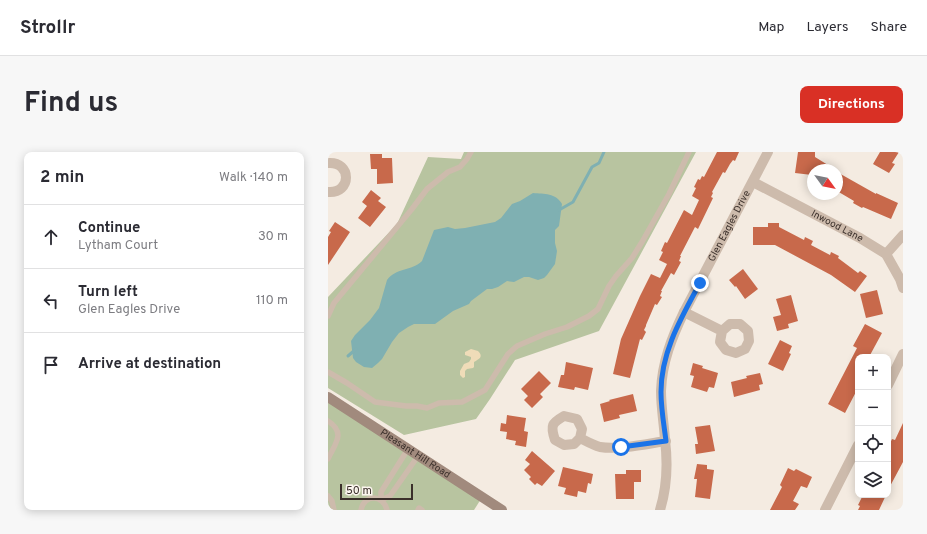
<!DOCTYPE html>
<html lang="en">
<head>
<meta charset="utf-8">
<style>
	:root { --surface:#fff; --page:#f7f7f7; --text:#2b2b33; --muted:#7c7c81; --line:#e1e1e2; --accent:#d93025 }
	body { margin:0; font-family:Overpass,sans-serif; background:var(--page); color:var(--text) }
	.controls { position:absolute; right:12px; bottom:12px; display:grid; overflow:hidden; border-radius:8px; box-shadow:0 2px 10px #0003 }
	.controls button { width:36px; height:36px; display:grid; place-items:center; padding:0; border:0; border-bottom:1px solid var(--line); background:var(--surface); color:var(--text); font:20px sans-serif }
	.compass { position:absolute; left:479px; top:12px; width:36px; height:36px; border-radius:50%; background:var(--surface); box-shadow:0 2px 10px #0003; rotate:123deg }
	.scale { position:absolute; left:12px; bottom:10px; width:73px; box-sizing:border-box; padding-left:4px; border:2px solid #3b302b; border-top:0; font-size:11px; line-height:14px; white-space:nowrap; color:#3b302b; -webkit-text-stroke:3px #fbf5ee; paint-order:stroke }
	.stop { position:absolute; width:12px; height:12px; margin:-9px; border:3px solid #1a73e8; border-radius:50%; background:#fff }
	.stop.end { background:#1a73e8; border-color:#fff; box-shadow:0 1px 4px #0008 }
	.list { margin:0; padding:0; list-style:none }
	h2 { display:flex; justify-content:space-between; align-items:center; height:52px; margin:0; padding:0 16px; font-size:17px }
	h2 small { font-size:13px; font-weight:400; color:var(--muted) }
	.list li { display:grid; grid-template-columns:26px 1fr auto; gap:12px; align-items:center; box-sizing:border-box; height:64px; padding:0 16px; border-top:1px solid var(--line) }
	.list b { display:block; font-size:15px; white-space:nowrap }
	.list p { margin:0; font-size:13px; white-space:nowrap; color:var(--muted) }
	.list em { font-size:13px; font-style:normal; color:var(--muted) }
	.icon { flex:none; width:22px; height:22px; fill:none; stroke:currentColor; stroke-width:2; stroke-linecap:round; stroke-linejoin:round }
	.map { position:relative; flex:none; width:575px; height:358px; overflow:hidden; border-radius:8px }
	header { display:flex; align-items:center; gap:24px; box-sizing:border-box; height:56px; padding:0 20px; background:var(--surface); border-bottom:1px solid var(--line) }
	header strong { font-size:19px }
	nav { display:flex; gap:22px; margin-inline-start:auto; font-size:14px }
	.intro { display:flex; align-items:center; justify-content:space-between; box-sizing:border-box; height:96px; padding:0 24px }
	h1 { margin:0; font-size:28px }
	.button { padding:10px 18px; border-radius:8px; background:var(--accent); color:#fff; font-size:14px; font-weight:700 }
	main { display:flex; gap:24px; padding:0 24px }
	aside { flex:1; background:var(--surface); border-radius:8px; box-shadow:0 2px 10px #0003 }
	.map>svg:first-child { display:block }
	.green { fill:#b8c4a0 }
	.sand { fill:#efdcb8 }
	.water { fill:#7fb0b2 }
	.lines { fill:none; stroke-linecap:round; stroke-linejoin:round }
	.stream { stroke:#7fb0b2; stroke-width:3 }
	.building { fill:#c8694b }
	.lane { stroke:#cdbbac; stroke-width:5.5 }
	.street { stroke:#cdbbac; stroke-width:10 }
	.secondary { stroke:#a18a7d; stroke-width:10 }
	.route { stroke:#1a73e8; stroke-width:5 }
	.labels { text-anchor:middle; dominant-baseline:central; stroke-width:3; stroke-linejoin:round; paint-order:stroke }
	.street-label { font-size:10px; fill:#3b302b; stroke:#fbf5ee }
</style>
</head>
<body>
<header>
<strong>Strollr</strong>
<nav><a>Map</a><a>Layers</a><a>Share</a></nav>
</header>
<div class="intro"><h1>Find us</h1><a class="button">Directions</a></div>
<main>
<aside>
<h2>2 min<small>Walk · 140 m</small></h2>
<ul class="list">
<li><svg class="icon" aria-label="ahead" viewBox="0 0 24 24"><path d="M12 20V5M6 11l6-6 6 6"/></svg><div><b>Continue</b><p>Lytham Court</p></div><em>30 m</em></li>
<li><svg class="icon" aria-label="left" viewBox="0 0 24 24"><path d="M17 20v-9H6M10 6l-5 5 5 5"/></svg><div><b>Turn left</b><p>Glen Eagles Drive</p></div><em>110 m</em></li>
<li><svg class="icon" aria-label="arrive" viewBox="0 0 24 24"><path d="M6 21V4h12l-3 4 3 4H6"/></svg><div><b>Arrive at destination</b></div></li>
</ul>
</aside>
<div class="map">
<svg width="575" height="358" viewBox="0 0 575 358">
	<rect width="100%" height="100%" fill="#f4ebe1"/>
	<g class="green">
		<polygon points="136,0 368,0 271,179 187,208 162,247 148,267 76,283 0,236 0,145 69,72 100,5 133,7"/>
		<polygon points="0,249 153,347 146,358 0,358"/>
	</g>
	<path class="sand" d="M143,197L150,199C156,205 151,207 146,210V215L145,216L139,217L137,219V225L135,226L132,223V219L136,212L141,210L143,207V205L137,203V200Z"/>
	<path class="water" d="M205,41C216,42 228,41 234,52L231,74L227,78V91L229,99L227,112L219,123L216,126L210,128L201,125H196L186,130L179,129L170,135L164,137H159L143,149L141,152L125,159L107,172H86L80,175L71,181L64,190L54,207L50,211L44,216L36,215L28,210L25,206L23,189L27,183L42,168L51,156L59,128C67,116 84,119 94,109L106,78L120,75L127,77L137,76L167,70L173,66L184,52L192,49Z"/>
	<g class="lines">
		<g class="stream">
			<polyline points="231,58 245,50 264,15 271,11 276,0"/>
			<polyline points="20,204 28,197"/>
		</g>
	</g>
	<g class="building">
		<polygon points="389,0 411,0 407,9 405,8 402,12 397,21 395,20 384,40 385,41 383,45 385,46 370,77 367,75 352,104 353,104 351,109 353,110 346,123 343,121 333,139 334,139 332,144 334,145 329,153 327,152 318,173 318,174 316,178 318,180 314,188 312,187 302,226 285,222 293,187 312,144 323,122 332,126 339,112 331,108 335,100 333,99 337,90 339,91 356,58 364,63 371,48 364,44 368,36 366,35 370,27 372,28 374,24 376,25"/>
		<polygon points="470,0 487,0 487,5 508,18 485,18 484,23 467,21"/>
		<polygon points="552,0 571,0 564,11 567,12 561,21 545,12"/>
		<polygon points="42,2 54,2 54,6 64,6 65,31 49,32 49,17 43,17"/>
		<polygon points="509,20 548,42 548,41 570,51 563,67 535,55 534,56 525,51 526,49 509,39"/>
		<polygon points="43,38 53,46 50,49 58,55 42,75 30,66 39,54 34,50"/>
		<polygon points="7,70 22,80 0,113 0,85 3,80 1,79"/>
		<polygon points="440,71 451,71 451,75 476,88 477,85 485,89 483,93 502,103 503,100 511,104 510,106 530,121 532,119 539,124 527,140 503,123 447,93 425,93 425,75 440,75"/>
		<polygon points="415,117 430,137 417,147 408,134 407,135 401,128"/>
		<polygon points="549,138 555,162 538,166 532,142"/>
		<polygon points="463,143 470,169 460,172 461,176 449,179 445,165 453,163 448,147"/>
		<polygon points="537,172 554,181 541,205 530,205 530,236 517,261 500,252 529,196 525,194"/>
		<polygon points="452,188 464,194 461,201 463,202 455,219 440,212"/>
		<polygon points="238,210 265,216 260,238 247,235 246,238 230,235 233,223 236,223"/>
		<polygon points="365,211 375,214 374,216 390,221 386,236 381,235 379,240 363,235 366,224 362,223"/>
		<polygon points="211,219 223,231 212,242 215,245 204,256 196,248 200,244 193,237"/>
		<polygon points="432,221 435,232 431,233 432,238 406,245 403,230 419,226 418,224"/>
		<polygon points="305,242 309,259 291,263 292,266 276,270 272,252 282,249 281,248"/>
		<polygon points="179,263 198,266 196,279 200,280 198,295 187,293 188,289 178,287 179,280 172,279 173,271 178,272"/>
		<polygon points="575,271 575,310 560,338 560,296 564,287 567,288"/>
		<polygon points="382,273 387,299 368,302 367,292 370,292 367,275"/>
		<polygon points="204,299 227,319 214,334 209,331 207,333 201,327 203,325 196,318 202,312 197,308"/>
		<polygon points="369,312 379,313 379,317 386,318 382,347 367,345 369,327 366,327"/>
		<polygon points="235,315 265,322 263,332 260,331 258,341 250,339 249,345 236,342 238,336 230,334"/>
		<polygon points="460,316 466,319 468,317 484,325 479,336 473,334 465,349 471,352 467,358 442,358 454,335 452,333"/>
		<polygon points="298,318 313,318 313,330 306,330 306,347 288,347 287,322 298,322"/>
		<polygon points="535,343 558,343 551,358 530,358 532,354 530,353"/>
	</g>
	<g class="lines">
		<g class="lane">
			<polyline points="0,164 6,151 84,57 99,37 120,20 132,15 139,7 143,0"/>
			<polyline points="0,220 19,231 47,250 78,254 89,254 99,256 111,251 134,250 157,238 180,202 189,194 217,182 239,175 261,164 270,157 281,134 288,124 304,106 314,90 341,42 361,0"/>
			<path d="M0,269C19,281 6,293 0,307"/>
			<polyline points="80,297 53,340 53,348 62,344 90,304"/>
			<polyline points="0,344 4,349 6,358"/>
			<path d="M33,358C36,342 55,342 59,358"/>
			<polyline points="90,358 91,356 94,358"/>
		</g>
		<g class="street">
			<path d="M0,11C24,9 24,42 0,40"/>
			<path id="s1" d="M425,30L532,86L558,102L572,127L575,136"/>
			<polyline points="558,102 575,83"/>
			<polyline points="356,160 394,179 392,190 398,198 408,201 417,197 421,189 420,179 412,172 402,172 394,179"/>
			<polyline points="560,233 575,202"/>
			<path d="M252,286L246,292L236,293L227,288C222,273 224,271 236,264L249,267L254,277L252,286C258,289 265,293 272,295C291,298 318,292 338,289"/>
			<path id="s2" d="M332,358C339,335 340,312 337,288C336,272 333,255 333,239C334,210 344,185 356,160L440,0"/>
			<polyline points="497,358 530,293"/>
		</g>
		<path class="secondary" id="s3" d="M0,245L174,358"/>
	</g>
	<g class="lines">
		<path class="route" d="M293,295L338,289C336,273 333,257 333,240C333,200 353,166 372,131"/>
	</g>
	<g class="labels">
		<g class="street-label">
			<text stroke="none"><textPath href="#s2" startOffset="300">Glen Eagles Drive</textPath></text>
			<text stroke="none"><textPath href="#s1" startOffset="95">Inwood Lane</textPath></text>
			<text stroke="none"><textPath href="#s3" startOffset="104">Pleasant Hill Road</textPath></text>
		</g>
	</g>
</svg>
<div class="controls">
<button>+</button>
<button>−</button>
<button><svg class="icon" aria-label="locate" viewBox="0 0 24 24"><circle cx="12" cy="12" r="6"/><path d="M12 2v4M12 18v4M2 12h4M18 12h4"/></svg></button>
<button><svg class="icon" aria-label="layers" viewBox="0 0 24 24"><path d="M12 4l9 5-9 5-9-5zM3 14l9 5 9-5"/></svg></button>
</div>
<svg class="compass" viewBox="-18 -18 36 36"><path d="M0-13l5 13h-10z" fill="#e53935"/><path d="M0 13l5-13h-10z" fill="#7c7c81"/></svg>
<div class="scale">50 m</div>
<div class="stop" style="left:293px;top:295px"></div>
<div class="stop end" style="left:372px;top:131px"></div>
</div>
</main>
</body>
</html>
